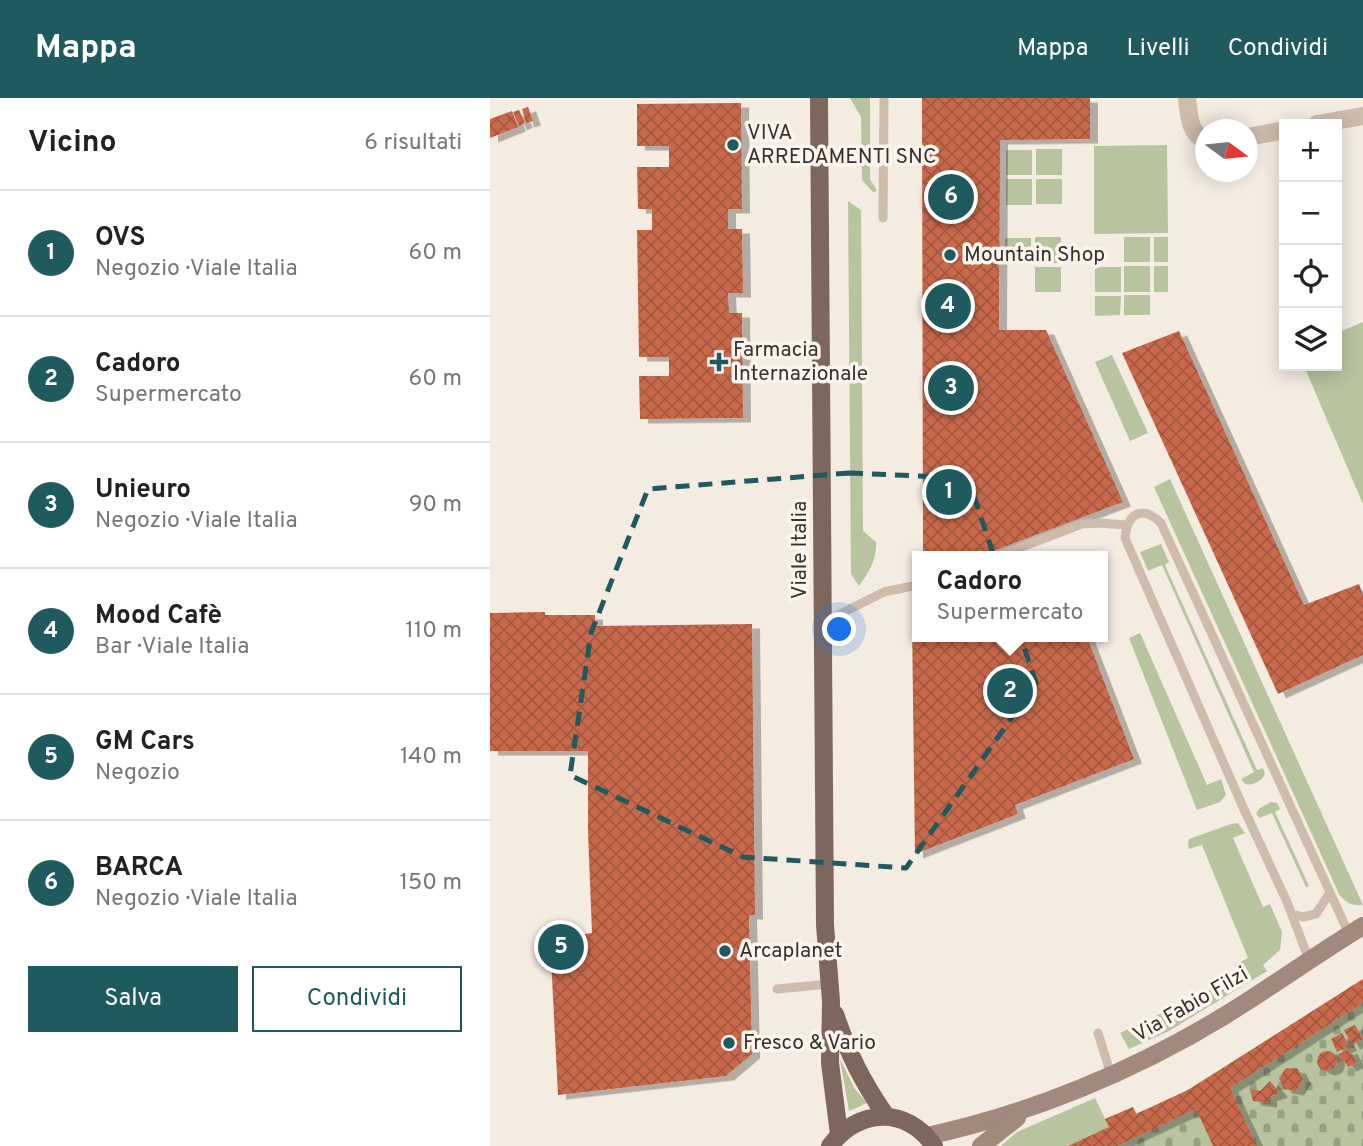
<!DOCTYPE html>
<html lang="it">
<head>
<meta charset="utf-8">
<style>
	:root { --surface:#fff; --page:#f2f2f2; --text:#222; --muted:#767676; --line:#e0e0e0; --accent:#1f5a5e }
	body { margin:0; font-family:Overpass,sans-serif; background:var(--page); color:var(--text) }
	.controls { position:absolute; right:21px; top:21px; display:grid; overflow:hidden; border-radius:0px; box-shadow:0 4px 18px #0003 }
	.controls button { width:63px; height:63px; display:grid; place-items:center; padding:0; border:0; border-bottom:2px solid var(--line); background:var(--surface); color:var(--text); font:35px sans-serif }
	.compass { position:absolute; left:705px; top:21px; width:63px; height:63px; border-radius:50%; background:var(--surface); box-shadow:0 4px 18px #0003; rotate:105deg }
	.you { position:absolute; left:350px; top:532px; width:24px; height:24px; margin:-18px; border:5px solid #fff; border-radius:50%; background:#1a73e8; box-shadow:0 0 0 10px #1a73e833 }
	.badge { display:grid; place-items:center; width:46px; height:46px; border-radius:50%; background:var(--accent); color:#fff; font-size:23px; font-weight:700 }
	.pin { position:absolute; translate:-50% -50%; border:4px solid #fff; box-shadow:0 2px 7px #0006 }
	.popup { position:absolute; left:422px; top:453px; width:196px; height:91px; box-sizing:border-box; display:grid; place-content:center; border-radius:0px; background:var(--surface); filter:drop-shadow(0 2px 5px #0005); font-size:23px; white-space:nowrap; color:var(--muted) }
	.popup b { font-size:26px; color:var(--text) }
	.popup::after { content:''; position:absolute; left:50%; top:100%; margin-left:-14px; border:14px solid transparent; border-top-color:var(--surface) }
	.list { margin:0; padding:0; list-style:none }
	h2 { display:flex; justify-content:space-between; align-items:center; height:91px; margin:0; padding:0 28px; font-size:30px }
	h2 small { font-size:23px; font-weight:400; color:var(--muted) }
	.list li { display:grid; grid-template-columns:46px 1fr auto; gap:21px; align-items:center; box-sizing:border-box; height:126px; padding:0 28px; border-top:2px solid var(--line) }
	.list b { display:block; font-size:26px; white-space:nowrap }
	.list p { margin:0; font-size:23px; white-space:nowrap; color:var(--muted) }
	.list em { font-size:23px; font-style:normal; color:var(--muted) }
	.actions { display:flex; gap:14px; padding:21px 28px }
	.actions a { flex:1; padding:16px 0; border:2px solid var(--accent); border-radius:0px; text-align:center; font-size:24px; color:var(--accent) }
	.actions .main { background:var(--accent); color:#fff }
	.icon { flex:none; width:38px; height:38px; fill:none; stroke:currentColor; stroke-width:2; stroke-linecap:round; stroke-linejoin:round }
	.map { position:relative; flex:none; width:873px; height:1048px; overflow:hidden }
	header { display:flex; align-items:center; gap:42px; box-sizing:border-box; height:98px; padding:0 35px; background:var(--accent); color:#fff }
	header strong { font-size:33px }
	nav { display:flex; gap:38px; margin-inline-start:auto; font-size:24px }
	main { display:flex }
	aside { flex:1; background:var(--surface) }
	.map>svg:first-child { display:block }
	.green { fill:#b8c4a0 }
	.cemetery { fill:url(#cemetery-stones) }
	.building { fill:url(#building-cross-hatch); filter:url(#shadow) }
	.lines { fill:none; stroke-linecap:round; stroke-linejoin:round }
	.lane { stroke:#cdbbac; stroke-width:9 }
	.street { stroke:#cdbbac; stroke-width:18 }
	.secondary { stroke:#a18a7d; stroke-width:18 }
	.primary { stroke:#7d675c; stroke-width:18 }
	.marked { fill:none; stroke:#1f5a5e; stroke-width:5; stroke-dasharray:14 9; stroke-linejoin:round }
	.poi-dot { fill:#1f5a5e; stroke:#fbf5ee; stroke-width:2.5 }
	.labels { text-anchor:middle; dominant-baseline:central; stroke-width:7; stroke-linejoin:round; paint-order:stroke }
	.poi-label { font-size:21px; fill:#3b302b; stroke:#fbf5ee; text-anchor:start }
	.street-label { font-size:21px; fill:#3b302b; stroke:#fbf5ee }
</style>
</head>
<body>
<header>
<strong>Mappa</strong>
<nav><a>Mappa</a><a>Livelli</a><a>Condividi</a></nav>
</header>
<main>
<aside>
<h2>Vicino<small>6 risultati</small></h2>
<ul class="list">
<li><span class="badge">1</span><div><b>OVS</b><p>Negozio · Viale Italia</p></div><em>60 m</em></li>
<li><span class="badge">2</span><div><b>Cadoro</b><p>Supermercato</p></div><em>60 m</em></li>
<li><span class="badge">3</span><div><b>Unieuro</b><p>Negozio · Viale Italia</p></div><em>90 m</em></li>
<li><span class="badge">4</span><div><b>Mood Cafè</b><p>Bar · Viale Italia</p></div><em>110 m</em></li>
<li><span class="badge">5</span><div><b>GM Cars</b><p>Negozio</p></div><em>140 m</em></li>
<li><span class="badge">6</span><div><b>BARCA</b><p>Negozio · Viale Italia</p></div><em>150 m</em></li>
</ul>
<div class="actions"><a class="main">Salva</a><a>Condividi</a></div>
</aside>
<div class="map">
<svg width="873" height="1048" viewBox="0 0 873 1048">
	<defs>
		<pattern id="cemetery-stones" width="16" height="16" patternUnits="userSpaceOnUse" patternTransform="scale(1.75)"><rect width="16" height="16" fill="#b8c4a0"/><path d="M2 7V4a2 2 0 0 1 4 0v3zM10 15v-3a2 2 0 0 1 4 0v3z" fill="#97a083"/></pattern>
		<pattern id="building-cross-hatch" width="8" height="8" patternUnits="userSpaceOnUse" patternTransform="scale(1.75)"><rect width="8" height="8" fill="#c8694b"/><path d="M0 0l8 8M0 8l8-8" fill="none" stroke="#a4573f"/></pattern>
		<filter id="shadow"><feDropShadow dx="8" dy="4.5" stdDeviation="0" flood-color="#0004"/></filter>
	</defs>
	<rect width="100%" height="100%" fill="#f4ebe1"/>
	<g class="green">
		<polygon points="360,0 380,0 380,81 387,93 383,94 372,82 371,19"/>
		<polygon points="677,47 678,135 604,136 604,48"/>
		<rect x="546" y="51" width="26" height="26"/>
		<rect x="516" y="52" width="26" height="25"/>
		<rect x="516" y="81" width="26" height="26"/>
		<rect x="546" y="81" width="26" height="25"/>
		<path d="M358,103L371,112L373,433L386,444C387,462 379,474 369,488L361,476Z"/>
		<rect x="545" y="139" width="26" height="26"/>
		<rect x="634" y="139" width="26" height="25"/>
		<rect x="664" y="139" width="14" height="25"/>
		<rect x="515" y="140" width="26" height="25"/>
		<rect x="634" y="168" width="26" height="26"/>
		<rect x="664" y="168" width="14" height="26"/>
		<rect x="545" y="169" width="26" height="25"/>
		<rect x="605" y="169" width="26" height="25"/>
		<rect x="634" y="197" width="26" height="20"/>
		<polygon points="605,198 631,198 630,217 605,218"/>
		<polygon points="873,224 873,406 814,268 847,268 847,235"/>
		<polygon points="622,257 658,335 640,343 605,264"/>
		<path d="M680,381L873,807C861,808 856,805 849,796L664,389Z"/>
		<path d="M671,446L679,464L675,467L767,672L773,670L775,676C772,683 762,688 755,686L751,681L764,674L672,467L658,473L650,454Z"/>
		<polygon points="650,535 717,687 731,681 736,697 730,704 707,712 639,540"/>
		<polygon points="781,704 787,705 790,711 785,714 819,788 816,789 782,715 769,720 766,715 770,710"/>
		<polygon points="748,725 755,735 743,740 773,809 780,806 792,834 790,852 773,867 777,873 679,933 639,951 630,935 749,878 745,867 758,860 712,747 699,751 698,745 699,741 741,726"/>
		<polygon points="350,961 365,991 377,1005 359,1013"/>
		<polygon points="605,1000 619,1029 578,1048 511,1048 527,1034"/>
	</g>
	<polygon class="cemetery" points="873,881 873,1048 578,1048 618,1029 615,1021 643,1009 647,1016 698,992"/>
	<g class="building">
		<polygon points="432,0 600,0 600,41 510,42 509,232 556,232 633,404 490,458 433,458"/>
		<polygon points="251,5 252,111 238,111 238,131 252,131 253,195 238,195 239,215 252,215 253,320 150,321 149,278 179,278 179,259 149,259 147,132 162,132 162,111 148,111 147,69 179,69 179,48 147,48 147,6"/>
		<polygon points="38,9 43,23 36,25 32,11"/>
		<polygon points="29,12 35,25 29,28 23,14"/>
		<polygon points="22,13 28,29 0,40 0,21"/>
		<polygon points="689,233 814,507 869,486 873,497 873,557 788,596 632,255"/>
		<polygon points="55,514 55,517 105,517 105,528 262,526 265,817 259,817 262,956 236,978 68,997 60,841 102,835 98,734 98,653 0,653 0,515"/>
		<polygon points="427,523 427,539 597,539 644,661 525,707 528,716 425,756 422,525"/>
		<polygon points="873,881 873,905 740,990 767,1048 723,1048 706,1011 627,1048 578,1048 619,1029 615,1021 643,1009 646,1016 698,992"/>
		<polygon points="865,927 873,941 862,947 854,932"/>
		<polygon points="852,935 859,948 847,954 841,941"/>
		<polygon points="859,951 866,963 865,966 858,969 854,963 851,964 849,956"/>
		<circle cx="837" cy="963" r="10"/>
		<polygon points="796,970 808,971 813,982 806,993 794,991 789,980"/>
		<polygon points="780,983 790,995 779,999 779,1005 763,1003 760,991 770,993"/>
	</g>
	<g class="lines">
		<g class="lane">
			<polyline points="393,120 394,0"/>
			<polyline points="508,458 592,426 609,425 636,427"/>
			<polyline points="334,524 394,494 427,487"/>
			<polyline points="802,816 813,819 826,816 839,796"/>
			<path d="M819,862L797,804L752,707L635,440C637,416 652,406 671,425L859,836"/>
			<polyline points="287,891 339,886"/>
			<polyline points="608,935 621,977"/>
		</g>
		<g class="street">
			<path d="M697,0C699,16 699,36 716,43"/>
			<polyline points="827,26 873,18"/>
			<polyline points="758,39 794,32"/>
		</g>
		<g class="secondary">
			<path d="M437,1038C540,1016 644,973 734,918C781,889 826,857 873,828"/>
			<polyline points="491,1048 527,1020"/>
		</g>
		<g class="primary">
			<polyline points="329,0 335,827 341,903 340,965 349,1036"/>
			<path d="M345,916C359,957 372,983 396,1018"/>
			<path d="M340,1048C368,1010 417,1008 444,1048"/>
		</g>
	</g>
	<path class="marked" d="M359,375L478,380L546,585L416,770L253,759L80,677L101,535L158,391Z"/>
	<g class="poi-dot">
		<circle cx="243" cy="47" r="7"/>
		<circle cx="460" cy="157" r="7"/>
		<path d="M225.5 253.5h7v7h7v7h-7v7h-7v-7h-7v-7h7z"/>
		<circle cx="235" cy="853" r="7"/>
		<circle cx="239" cy="945" r="7"/>
	</g>
	<g class="labels">
		<g class="poi-label">
			<text x="257" y="35">VIVA<tspan x="257" dy="24">ARREDAMENTI SNC</tspan></text>
			<text x="474" y="157">Mountain Shop</text>
			<text x="243" y="252">Farmacia<tspan x="243" dy="24">Internazionale</tspan></text>
			<text x="249" y="853">Arcaplanet</text>
			<text x="253" y="945">Fresco &amp; Vario</text>
		</g>
		<g class="street-label">
			<text transform="translate(310 452) rotate(-90)">Viale Italia</text>
			<text transform="translate(701 907) rotate(-30)">Via Fabio Filzi</text>
		</g>
	</g>
</svg>
<div class="controls">
<button>+</button>
<button>−</button>
<button><svg class="icon" aria-label="locate" viewBox="0 0 24 24"><circle cx="12" cy="12" r="6"/><path d="M12 2v4M12 18v4M2 12h4M18 12h4"/></svg></button>
<button><svg class="icon" aria-label="layers" viewBox="0 0 24 24"><path d="M12 4l9 5-9 5-9-5zM3 14l9 5 9-5"/></svg></button>
</div>
<svg class="compass" viewBox="-18 -18 36 36"><path d="M0-13l5 13h-10z" fill="#e53935"/><path d="M0 13l5-13h-10z" fill="#767676"/></svg>
<div class="you"></div>
<div class="pin badge" style="left:459px;top:394px">1</div>
<div class="pin badge" style="left:520px;top:593px">2</div>
<div class="popup"><b>Cadoro</b>Supermercato</div>
<div class="pin badge" style="left:461px;top:290px">3</div>
<div class="pin badge" style="left:458px;top:208px">4</div>
<div class="pin badge" style="left:71px;top:849px">5</div>
<div class="pin badge" style="left:461px;top:99px">6</div>
</div>
</main>
</body>
</html>
